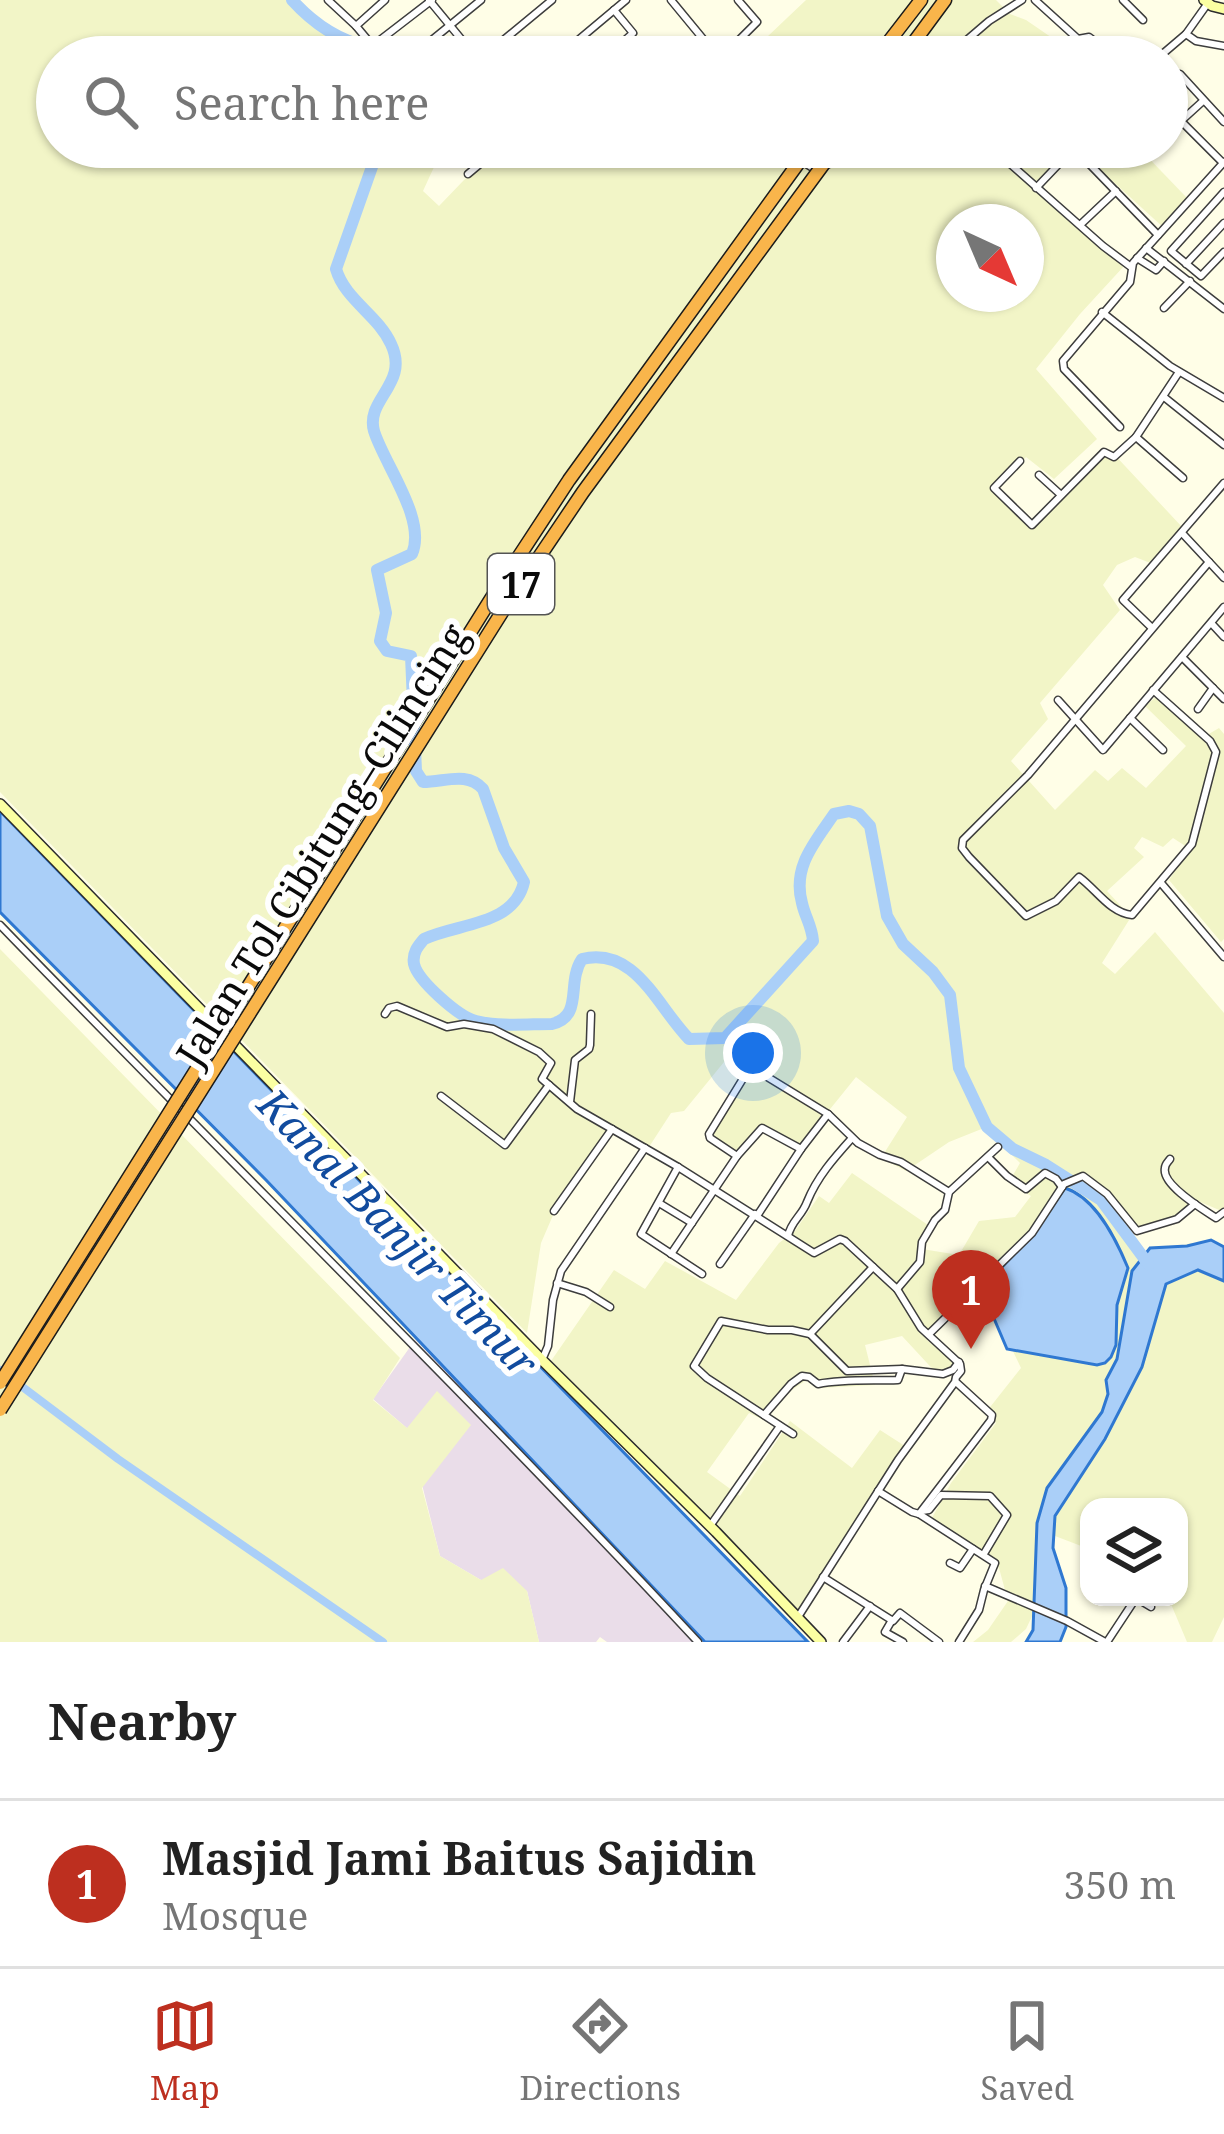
<!DOCTYPE html>
<html lang="en">
<head>
<meta charset="utf-8">
<style>
	:root { --surface:#fff; --page:#f6f6f6; --text:#222; --muted:#767676; --line:#e0e0e0; --accent:#bd2f1f }
	body { margin:0; font-family:"Noto Serif",serif; background:var(--page); color:var(--text) }
	.controls { position:absolute; right:36px; bottom:36px; display:grid; overflow:hidden; border-radius:24px; box-shadow:0 3px 9px #0004 }
	.controls button { width:108px; height:108px; display:grid; place-items:center; padding:0; border:0; border-bottom:3px solid var(--line); background:var(--surface); color:var(--text); font:60px sans-serif }
	.compass { position:absolute; left:936px; top:204px; width:108px; height:108px; border-radius:50%; background:var(--surface); box-shadow:0 3px 9px #0004; rotate:136deg }
	.you { position:absolute; left:753px; top:1053px; width:42px; height:42px; margin:-30px; border:9px solid #fff; border-radius:50%; background:#1a73e8; box-shadow:0 0 0 18px #1a73e833 }
	.badge { display:grid; place-items:center; width:78px; height:78px; border-radius:50%; background:var(--accent); color:#fff; font-size:39px; font-weight:700 }
	.pin { position:absolute; translate:-50% -99px; filter:drop-shadow(0 3px 6px #0008) }
	.pin::after { content:''; position:absolute; top:63px; width:42px; height:36px; background:inherit; clip-path:polygon(0 0,100% 0,50% 100%) }
	.list { margin:0; padding:0; list-style:none }
	h2 { display:flex; justify-content:space-between; align-items:center; height:156px; margin:0; padding:0 48px; font-size:51px }
	h2 small { font-size:39px; font-weight:400; color:var(--muted) }
	.list li { display:grid; grid-template-columns:78px 1fr auto; gap:36px; align-items:center; box-sizing:border-box; height:168px; padding:0 48px; border-top:3px solid var(--line) }
	.list b { display:block; font-size:45px; white-space:nowrap }
	.list p { margin:0; font-size:39px; white-space:nowrap; color:var(--muted) }
	.list em { font-size:39px; font-style:normal; color:var(--muted) }
	.icon { flex:none; width:66px; height:66px; fill:none; stroke:currentColor; stroke-width:2; stroke-linecap:round; stroke-linejoin:round }
	.map { position:relative; flex:none; width:1224px; height:1642px; overflow:hidden }
	.search { position:absolute; background:var(--surface); box-shadow:0 3px 9px #0004; left:36px; right:36px; top:36px; height:132px; display:flex; align-items:center; gap:30px; box-sizing:border-box; padding:0 42px; border-radius:66px; color:var(--muted); font-size:45px }
	.sheet { height:324px; background:var(--surface) }
	nav { display:flex; justify-content:space-around; align-items:center; box-sizing:border-box; height:168px; border-top:3px solid var(--line); background:var(--surface); font-size:33px; color:var(--muted) }
	nav a { display:grid; justify-items:center; gap:6px }
	nav .on { color:var(--accent) }
	.map>svg:first-child { display:block }
	.industrial { fill:#eadde9 }
	.farmland { fill:#f2f5c7; fill-rule:evenodd }
	.water { fill:#aacff8; stroke:#2f78d1; stroke-width:3 }
	.lines { fill:none; stroke-linecap:round; stroke-linejoin:round }
	.canal { stroke:#aacff8; stroke-width:8 }
	.river { stroke:#aacff8; stroke-width:12 }
	.street-casing { stroke:#3d3d3d; stroke-width:9 }
	.secondary-casing { stroke:#2c2c2c; stroke-width:12 }
	.highway-casing { stroke:#1b1b1b; stroke-width:15 }
	.street { stroke:#fff; stroke-width:6 }
	.secondary { stroke:#fbffa2; stroke-width:9 }
	.highway { stroke:#f9b54b; stroke-width:12 }
	.highway-bridge-casing { stroke:#1b1b1b; stroke-width:15; stroke-linecap:butt }
	.highway-bridge { stroke:#f9b54b; stroke-width:12 }
	.labels { text-anchor:middle; dominant-baseline:central; stroke-width:12; stroke-linejoin:round; paint-order:stroke }
	.shield { fill:#fff; stroke:#545454; stroke-width:3 }
	.shield-label { font-size:36px; font-weight:bold; fill:#0a0a0a }
	.street-label { font-size:39px; fill:#0a0a0a; stroke:#fff }
	.water-label { font-size:42px; font-style:italic; fill:#114b9e; stroke:#fff }
</style>
</head>
<body>
<div class="map">
<svg width="1224" height="1642" viewBox="0 0 1224 1642">
	<rect width="100%" height="100%" fill="#fffee7"/>
	<polygon class="industrial" points="415,1340 603,1531 705,1642 607,1642 600,1637 596,1642 539,1642 527,1591 481,1580 440,1556 408,1429 373,1399"/>
	<g class="farmland">
		<path d="M0,0H288L316,28L372,57H57V147H422L434,167L423,191L439,206L464,180L503,147H594L610,159L626,147H1073L1033,189L1125,265L1080,314L1036,369L1097,439L1054,479L1026,457L994,492L1030,529L1111,451L1183,528L1153,564L1135,557L1117,565L1103,585L1120,610L1040,703L1048,719L1011,761L1055,810L1095,770L1108,781L1122,768L1146,788L1186,746L1145,706L1157,696L1202,738L1219,728L1224,734V939L1221,942L1169,880L1190,849L1173,838L1163,847L1142,837L1134,848L1144,857L1107,891L1131,917L1102,963L1115,974L1155,932L1224,1013V1212L1198,1201L1178,1217L1127,1231L1142,1257L1191,1243L1224,1248V1617L1212,1642H1187L1168,1597H1179V1507H1089V1549L1042,1531L1035,1610L1026,1629L1011,1642H973L988,1630L1008,1601L999,1568L932,1518L951,1483L996,1423L987,1411L1021,1368L981,1284L927,1340L958,1366L950,1376L940,1377L902,1336L865,1345L875,1385L820,1388L808,1379L783,1396L764,1420L749,1413L707,1472L740,1496L790,1421L852,1468L880,1430L908,1448L800,1614L551,1361L614,1270L645,1289L665,1261L736,1300L779,1243L795,1231L819,1196L829,1203L852,1173L928,1225L922,1249L959,1255L979,1221L1015,1217L1031,1196L1009,1182L1020,1163L984,1128L949,1142L906,1171L881,1158L907,1117L856,1077L797,1150L757,1130L737,1157L707,1136L760,1053L742,1040L684,1111L671,1113L647,1150L611,1133L557,1206L541,1243L527,1333L0,792ZM954,222H1026V294H954Z"/>
		<polygon points="806,0 996,0 1010,14 1026,20 1080,57 746,57"/>
		<polygon points="1075,147 1138,147 1187,198 1164,228"/>
		<polygon points="0,949 400,1358 373,1400 407,1428 437,1391 471,1425 422,1488 440,1556 481,1580 503,1568 527,1591 539,1642 0,1642"/>
	</g>
	<g class="water">
		<polygon points="0,811 808,1642 705,1642 266,1180 0,912"/>
		<path d="M1065,1188C1096,1198 1116,1239 1128,1268L1117,1305L1116,1345L1111,1357L1105,1363L1097,1365L1007,1349L984,1295V1286L1034,1233Z"/>
		<polygon points="1211,1240 1224,1247 1224,1281 1198,1270 1166,1284 1142,1367 1105,1439 1055,1516 1053,1548 1066,1588 1066,1627 1060,1642 1026,1642 1033,1630 1037,1523 1047,1488 1102,1412 1108,1394 1106,1380 1117,1359 1132,1271 1150,1248 1187,1246"/>
	</g>
	<g class="lines">
		<polyline class="canal" points="0,1370 118,1459 383,1642"/>
		<g class="river">
			<path d="M292,0C312,22 335,39 365,46L372,57"/>
			<path d="M385,147L373,164L336,269C345,300 378,315 391,344C410,384 365,399 374,431C384,464 427,519 412,554L377,570L386,613L380,641L387,651L411,656L416,771L423,782C445,782 467,771 483,789L504,848L524,882C514,926 458,923 424,939C418,946 412,953 414,964C418,981 459,1017 476,1021C500,1027 528,1024 552,1024C584,1016 566,983 582,959C635,946 657,1006 689,1039L725,1038L813,941C812,926 805,917 802,903C792,867 815,842 834,814L849,811L859,814L870,826L887,916L903,944L933,972L950,995L959,1068L987,1127L1013,1149L1046,1165L1101,1200L1149,1265"/>
		</g>
		<g class="street-casing">
			<g id="street">
				<polyline points="328,0 356,26 382,57"/>
				<polyline points="429,0 476,57"/>
				<polyline points="671,0 718,57"/>
				<polyline points="1035,0 1078,39 1089,37 1115,57"/>
				<polyline points="1123,0 1143,20"/>
				<polyline points="1208,3 1186,34 1196,41 1224,46"/>
				<polyline points="356,26 385,0"/>
				<polyline points="358,57 432,0"/>
				<polyline points="411,57 481,0"/>
				<polyline points="483,57 552,0"/>
				<polyline points="558,57 626,0"/>
				<polyline points="606,57 633,33 614,10"/>
				<polyline points="722,57 757,22 738,0"/>
				<polyline points="947,57 989,21 1022,0"/>
				<polyline points="1159,57 1186,34"/>
				<polyline points="1167,78 1180,74 1224,122"/>
				<polyline points="1167,104 1175,115 1223,163"/>
				<polyline points="1181,121 1203,101"/>
				<polyline points="791,147 800,160 819,172"/>
				<polyline points="991,147 1103,246 1131,267"/>
				<polyline points="1074,148 1158,235"/>
				<polyline points="438,158 451,147"/>
				<polyline points="829,164 849,147"/>
				<polyline points="468,174 500,147"/>
				<polyline points="1036,188 1075,147"/>
				<polyline points="1224,192 1171,251 1201,276 1224,252"/>
				<polyline points="1080,225 1116,191"/>
				<polyline points="1146,248 1224,309"/>
				<polyline points="1137,258 1156,270 1164,261"/>
				<polyline points="1186,264 1224,223"/>
				<polyline points="1164,308 1190,281"/>
				<polyline points="1102,312 1170,366 1224,398"/>
				<polyline points="1179,372 1136,437 1183,478"/>
				<polyline points="1164,397 1224,445"/>
				<polyline points="1120,427 1064,369 1063,361 1130,282 1133,263 1224,162"/>
				<polyline points="1020,461 994,488 1032,525 1104,452 1114,457 1136,437"/>
				<polyline points="1039,475 1061,495"/>
				<polyline points="1182,533 1224,578"/>
				<polyline points="1212,624 1224,637"/>
				<polyline points="1152,628 1123,600 1224,483"/>
				<polyline points="1182,657 1224,699"/>
				<path d="M1153,690L1210,741L1216,752L1192,844L1132,915C1110,913 1096,889 1079,877L1056,901L1026,916L969,857L962,848L963,840L1028,775L1209,562"/>
				<polyline points="1058,700 1103,750 1224,607"/>
				<polyline points="1198,709 1213,688"/>
				<polyline points="1130,718 1163,750"/>
				<polyline points="1161,883 1224,957"/>
				<path d="M0,925C232,1165 471,1398 698,1642"/>
				<polyline points="385,1014 389,1008 397,1006 447,1027 464,1024 493,1029 539,1052 551,1063 542,1079 577,1109 678,1167 814,1253 840,1239 845,1241 897,1289 921,1328 960,1364 961,1371 956,1377 955,1382 898,1460 798,1617"/>
				<polyline points="738,1034 737,1047 761,1073 828,1114 858,1143 880,1155 901,1162 949,1192"/>
				<polyline points="441,1096 505,1145 549,1085"/>
				<polyline points="570,1102 575,1060 589,1049 590,1045 591,1014"/>
				<polyline points="737,1156 762,1128 801,1149 828,1114"/>
				<polyline points="988,1157 1007,1176 1026,1189 1045,1173 1056,1179 1062,1187"/>
				<path d="M1170,1159C1168,1162 1165,1164 1165,1168C1161,1185 1204,1210 1216,1218L1224,1212"/>
				<polyline points="678,1167 641,1234 702,1274"/>
				<polyline points="659,1203 692,1223"/>
				<polyline points="554,1211 612,1129"/>
				<polyline points="757,1216 801,1149"/>
				<path d="M788,1236C791,1221 802,1216 807,1202C817,1177 834,1158 852,1138"/>
				<polyline points="671,1254 737,1156 710,1138 709,1134 752,1064"/>
				<polyline points="720,1264 755,1214"/>
				<polyline points="557,1283 586,1292 610,1307"/>
				<polyline points="897,1289 920,1262 922,1242 935,1220 945,1210 949,1192 998,1147"/>
				<polyline points="810,1334 873,1267"/>
				<polyline points="929,1334 1032,1233 1064,1184 1083,1176 1107,1194 1137,1231 1177,1219 1195,1204"/>
				<polyline points="542,1360 548,1346 553,1300 561,1271 645,1148"/>
				<path d="M764,1415L791,1384L802,1376L809,1377L818,1384C844,1379 871,1381 898,1380L902,1369"/>
				<polyline points="793,1434 707,1378 694,1366 721,1321 768,1330 792,1330 810,1334 847,1371 902,1369 943,1374 953,1370 959,1362"/>
				<polyline points="878,1491 912,1512 919,1514 991,1420 992,1415 957,1383"/>
				<polyline points="922,1511 929,1510 941,1495 990,1496 1007,1515 985,1552"/>
				<polyline points="919,1514 995,1563 984,1590 979,1610 959,1642"/>
				<polyline points="710,1526 780,1426"/>
				<polyline points="950,1563 960,1568 973,1549"/>
				<polyline points="823,1577 893,1621 900,1613 939,1642"/>
				<polyline points="985,1586 1067,1621 1105,1642"/>
				<polyline points="892,1620 885,1632 903,1642"/>
				<polyline points="843,1642 870,1606"/>
				<polyline points="1107,1642 1136,1598 1151,1607"/>
			</g>
		</g>
		<g class="secondary-casing">
			<g id="secondary">
				<polyline points="1204,0 1212,6 1224,9"/>
				<polyline points="0,804 542,1360 716,1532 821,1642"/>
			</g>
		</g>
		<g class="highway-casing">
			<g id="highway">
				<polyline points="877,57 921,0"/>
				<polyline points="903,57 945,0"/>
			</g>
		</g>
		<use href="#street" class="street"/>
		<use href="#secondary" class="secondary"/>
		<use href="#highway" class="highway"/>
		<g class="highway-bridge-casing">
			<g id="highway-bridge">
				<polyline points="0,1383 491,599 569,480 810,147"/>
				<polyline points="0,1410 504,609 583,492 836,147"/>
			</g>
		</g>
		<use href="#highway-bridge" class="highway-bridge"/>
	</g>
	<g class="labels">
		<rect class="shield" x="488" y="554" width="66" height="60" rx="9"/>
		<g class="shield-label">
			<text x="521" y="584">17</text>
		</g>
		<g class="street-label">
			<text transform="translate(321 844) rotate(-58)">Jalan Tol Cibitung–Cilincing</text>
		</g>
		<g class="water-label">
			<text transform="translate(399 1232) rotate(46)">Kanal Banjir Timur</text>
		</g>
	</g>
</svg>
<div class="controls">
<button><svg class="icon" aria-label="layers" viewBox="0 0 24 24"><path d="M12 4l9 5-9 5-9-5zM3 14l9 5 9-5"/></svg></button>
</div>
<svg class="compass" viewBox="-18 -18 36 36"><path d="M0-13l5 13h-10z" fill="#e53935"/><path d="M0 13l5-13h-10z" fill="#767676"/></svg>
<div class="you"></div>
<div class="pin badge" style="left:971px;top:1349px">1</div>
<div class="search"><svg class="icon" aria-label="search" viewBox="0 0 24 24"><circle cx="10" cy="10" r="6"/><path d="M15 15l6 6"/></svg>Search here</div>
</div>
<section class="sheet">
<h2>Nearby<small></small></h2>
<ul class="list">
<li><span class="badge">1</span><div><b>Masjid Jami Baitus Sajidin</b><p>Mosque</p></div><em>350 m</em></li>
</ul>
</section>
<nav>
<a class="on"><svg class="icon" aria-label="map" viewBox="0 0 24 24"><path d="M3 6l6-2 6 2 6-2v14l-6 2-6-2-6 2zM9 4v14M15 6v14"/></svg>Map</a>
<a><svg class="icon" aria-label="directions" viewBox="0 0 24 24"><path d="M12 3l9 9-9 9-9-9zM9 14v-3h6M13 9l2 2-2 2"/></svg>Directions</a>
<a><svg class="icon" aria-label="saved" viewBox="0 0 24 24"><path d="M7 4h10v16l-5-4-5 4z"/></svg>Saved</a>
</nav>
</body>
</html>
